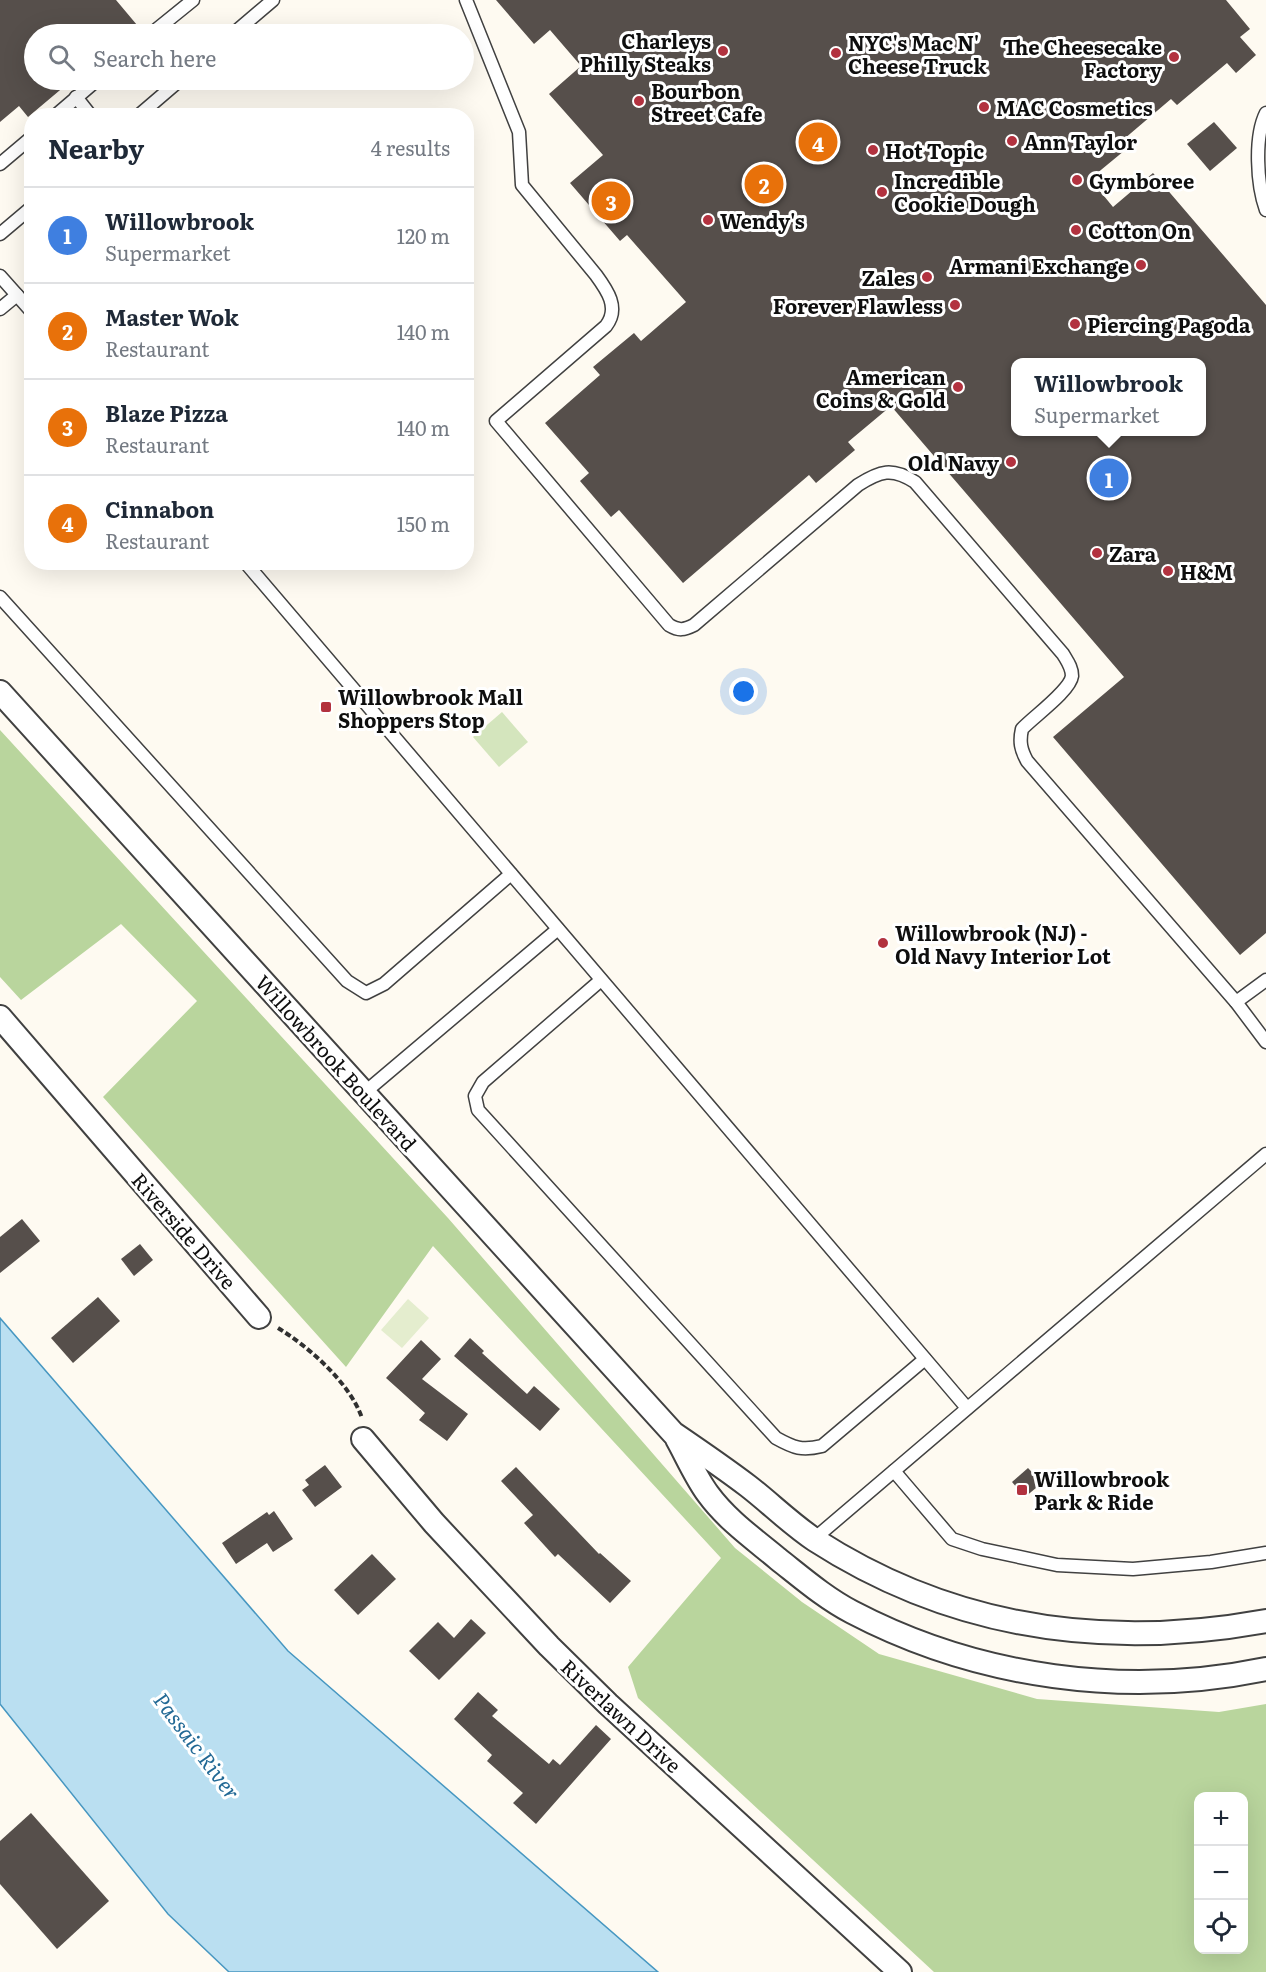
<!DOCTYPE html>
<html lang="en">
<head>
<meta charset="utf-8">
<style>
	:root { --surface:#fff; --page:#f6f6f7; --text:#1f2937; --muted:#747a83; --line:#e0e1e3; --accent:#7c3aed }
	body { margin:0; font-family:Literata,serif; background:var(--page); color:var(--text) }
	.controls { position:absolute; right:18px; bottom:18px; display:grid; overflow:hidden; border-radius:12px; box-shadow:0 6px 24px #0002 }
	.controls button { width:54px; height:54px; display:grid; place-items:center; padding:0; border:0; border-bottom:2px solid var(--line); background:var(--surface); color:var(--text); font:30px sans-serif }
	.you { position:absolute; left:744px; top:692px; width:21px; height:21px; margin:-15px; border:4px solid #fff; border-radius:50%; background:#1a73e8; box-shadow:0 0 0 9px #1a73e833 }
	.badge { display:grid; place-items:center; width:39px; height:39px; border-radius:50%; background:var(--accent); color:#fff; font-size:20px; font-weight:700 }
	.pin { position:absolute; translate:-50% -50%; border:3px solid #fff; box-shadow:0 2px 6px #0006 }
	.popup { position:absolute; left:1011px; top:358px; width:195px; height:78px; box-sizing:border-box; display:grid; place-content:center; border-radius:12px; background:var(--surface); filter:drop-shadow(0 2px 4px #0005); font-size:20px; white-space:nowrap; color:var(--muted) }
	.popup b { font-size:22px; color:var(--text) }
	.popup::after { content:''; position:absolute; left:50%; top:100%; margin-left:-12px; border:12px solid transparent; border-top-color:var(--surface) }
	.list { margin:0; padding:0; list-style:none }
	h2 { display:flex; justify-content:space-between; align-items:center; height:78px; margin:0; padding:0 24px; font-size:26px }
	h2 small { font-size:20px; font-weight:400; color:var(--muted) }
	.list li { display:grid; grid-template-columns:39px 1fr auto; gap:18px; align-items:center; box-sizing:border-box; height:96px; padding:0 24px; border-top:2px solid var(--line) }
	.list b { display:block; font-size:22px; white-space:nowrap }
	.list p { margin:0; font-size:20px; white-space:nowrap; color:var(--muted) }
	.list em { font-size:20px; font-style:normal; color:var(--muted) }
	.icon { flex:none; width:33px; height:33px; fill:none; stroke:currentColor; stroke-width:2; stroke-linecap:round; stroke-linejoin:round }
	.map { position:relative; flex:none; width:1266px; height:1972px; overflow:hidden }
	.search { position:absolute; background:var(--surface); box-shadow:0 6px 24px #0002; left:24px; top:24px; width:450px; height:66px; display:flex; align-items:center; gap:15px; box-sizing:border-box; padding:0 21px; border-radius:33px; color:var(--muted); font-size:22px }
	.panel { position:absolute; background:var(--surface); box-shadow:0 6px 24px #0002; left:24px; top:108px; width:450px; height:462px; border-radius:24px }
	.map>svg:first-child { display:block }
	.green { fill:#d4e5bd }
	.forest { fill:#b9d59d; fill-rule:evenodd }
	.pitch { fill:#e4edce }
	.water { fill:#badff1; stroke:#4797c1; stroke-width:1.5 }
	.building { fill:#564f4b; fill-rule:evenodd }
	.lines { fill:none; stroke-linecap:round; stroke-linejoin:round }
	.lane-casing { stroke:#414141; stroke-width:15 }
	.street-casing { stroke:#414141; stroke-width:26 }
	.path { stroke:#303030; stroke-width:4; stroke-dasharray:6 3; stroke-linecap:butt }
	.lane { stroke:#fff; stroke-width:12 }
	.street { stroke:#fff; stroke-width:22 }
	.poi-dot { fill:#b2323f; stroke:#fff; stroke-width:2 }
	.labels { text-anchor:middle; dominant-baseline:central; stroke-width:6; stroke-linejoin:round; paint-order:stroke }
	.poi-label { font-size:20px; font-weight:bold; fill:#0e0e0e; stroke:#fff; text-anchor:start }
	.street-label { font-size:20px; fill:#0e0e0e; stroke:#fff }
	.water-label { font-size:21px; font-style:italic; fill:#226995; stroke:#fff }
</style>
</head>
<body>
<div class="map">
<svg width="1266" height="1972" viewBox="0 0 1266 1972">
	<rect width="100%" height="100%" fill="#fefaf1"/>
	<polygon class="green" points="502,712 528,742 499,767 473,737"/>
	<path class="forest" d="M0,730L448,1218L735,1548L802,1602L879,1654L1037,1699L1219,1712L1266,1704V1972H934L638,1698L628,1667L721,1558L433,1246L346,1367L103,1097L197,1001L121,924L21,1000L0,977ZM1198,1796H1244V1950H1198Z"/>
	<polygon class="pitch" points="408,1299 429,1318 402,1348 381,1330"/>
	<polygon class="water" points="0,1318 288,1651 658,1972 229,1972 168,1914 0,1704"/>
	<g class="building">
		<polygon points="0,0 116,0 137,25 126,34 34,34 34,80 72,80 28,117 19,106 0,122"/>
		<path d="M496,0H1226L1250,29L1240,37L1256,55L1236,73L1227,63L1177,105L1171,99L1124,139L1130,146L1090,179L1113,207L1153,173L1266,305V933L1240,955L1053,737L1124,677L891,406L848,442L855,450L816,483L809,475L683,583L619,510L611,517L580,481L589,473L545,423L600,375L593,367L634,333L641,341L686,302L627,235L620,241L570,183L603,155L549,94L581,66L550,30L534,44ZM1016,363H1202V432H1016Z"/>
		<polygon points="1214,122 1237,148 1210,171 1187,144"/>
		<polygon points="22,1219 40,1241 0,1273 0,1237"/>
		<polygon points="140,1244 153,1260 134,1276 121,1259"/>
		<polygon points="98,1297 120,1321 73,1363 51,1338"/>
		<polygon points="470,1338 484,1351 482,1353 527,1394 534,1386 560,1409 540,1431 454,1356"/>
		<polygon points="421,1340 441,1359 422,1379 468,1414 447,1441 419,1420 425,1413 386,1378"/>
		<polygon points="325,1465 342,1487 315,1507 302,1490 309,1485 305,1480"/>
		<polygon points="516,1467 599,1554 600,1553 631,1581 610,1603 558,1554 555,1557 524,1523 533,1515 501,1481"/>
		<polygon points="1028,1468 1042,1483 1025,1497 1012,1482"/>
		<polygon points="274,1511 293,1539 273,1552 267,1543 236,1564 222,1543 267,1512 269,1515"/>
		<polygon points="372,1554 396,1579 358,1615 334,1590"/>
		<polygon points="471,1619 486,1633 439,1680 409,1651 438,1622 454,1638"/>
		<polygon points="478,1692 498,1710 492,1716 549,1764 553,1759 560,1765 596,1725 611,1739 536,1824 513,1803 523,1793 487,1761 492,1755 454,1719"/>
		<polygon points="31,1813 109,1901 57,1949 0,1884 0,1841"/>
	</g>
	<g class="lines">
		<g class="lane-casing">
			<g id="lane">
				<path d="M466,0L519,132L522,185L596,275C607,290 620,308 606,326L496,421L669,625C679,631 684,630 694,625L858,485C880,471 892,467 915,482L1063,654C1067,661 1072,667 1072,676C1070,691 1033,717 1022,729C1019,742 1021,750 1027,761L1236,1002L1266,1042"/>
				<polyline points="151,34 193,0"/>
				<polyline points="233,34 273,0"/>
				<polyline points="76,97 91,116"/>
				<path d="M1266,113C1254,137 1257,185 1266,210"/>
				<polyline points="55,116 97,80"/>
				<polyline points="138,116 180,80"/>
				<polyline points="0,164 32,137"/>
				<polyline points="0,234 32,207"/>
				<polyline points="0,276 32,312"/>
				<polyline points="0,309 17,295"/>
				<polyline points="245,562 967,1408"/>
				<polyline points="0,597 347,981 366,993 384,984 511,874"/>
				<path d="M601,980L483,1082L475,1096L478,1110L776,1438C794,1448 802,1451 822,1446L925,1359"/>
				<polyline points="1236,1002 1266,980"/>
				<polyline points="364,1093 558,929"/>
				<polyline points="894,1471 952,1539 982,1549 1057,1565 1133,1569 1211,1562 1266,1553"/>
				<polyline points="814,1539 1266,1154"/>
			</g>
		</g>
		<g class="street-casing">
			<g id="street">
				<path d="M0,692L673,1433C698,1450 723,1467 748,1486C770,1503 791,1524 815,1540C953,1629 1106,1650 1266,1621"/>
				<polyline points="0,1017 259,1317"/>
				<polyline points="363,1439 434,1523 549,1646 608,1704 900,1972"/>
				<path d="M677,1439C687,1457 696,1478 708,1494C727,1520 754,1539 778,1559C801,1577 825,1598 852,1612C978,1678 1126,1698 1266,1669"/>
			</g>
		</g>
		<path class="path" d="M278,1328C309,1347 350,1383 362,1418"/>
		<use href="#lane" class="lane"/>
		<use href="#street" class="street"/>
	</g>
	<g class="poi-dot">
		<circle cx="723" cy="51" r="6"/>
		<circle cx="836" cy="53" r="6"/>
		<circle cx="1174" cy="57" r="6"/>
		<circle cx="639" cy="101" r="6"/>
		<circle cx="984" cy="107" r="6"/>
		<circle cx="1012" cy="141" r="6"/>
		<circle cx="873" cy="150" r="6"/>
		<circle cx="1077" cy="180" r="6"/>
		<circle cx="882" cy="192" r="6"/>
		<circle cx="708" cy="220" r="6"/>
		<circle cx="1076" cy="230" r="6"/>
		<circle cx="1141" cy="265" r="6"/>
		<circle cx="927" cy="277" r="6"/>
		<circle cx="955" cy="305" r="6"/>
		<circle cx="1075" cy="324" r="6"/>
		<circle cx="958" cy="387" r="6"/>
		<circle cx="1011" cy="462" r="6"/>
		<circle cx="1097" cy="553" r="6"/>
		<circle cx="1168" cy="571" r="6"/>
		<rect x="320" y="701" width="12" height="12" rx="3"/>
		<circle cx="883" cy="943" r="6"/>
		<rect x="1016" y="1484" width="12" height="12" rx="3"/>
	</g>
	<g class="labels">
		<g class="poi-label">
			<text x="711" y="40" text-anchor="end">Charleys<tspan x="711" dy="23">Philly Steaks</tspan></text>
			<text x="848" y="42">NYC's Mac N'<tspan x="848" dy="23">Cheese Truck</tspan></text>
			<text x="1162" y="46" text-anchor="end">The Cheesecake<tspan x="1162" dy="23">Factory</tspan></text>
			<text x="651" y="90">Bourbon<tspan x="651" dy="23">Street Cafe</tspan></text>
			<text x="996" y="107">MAC Cosmetics</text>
			<text x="1024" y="141">Ann Taylor</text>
			<text x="885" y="150">Hot Topic</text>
			<text x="894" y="180">Incredible<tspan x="894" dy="23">Cookie Dough</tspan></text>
			<text x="1089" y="180">Gymboree</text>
			<text x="720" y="220">Wendy's</text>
			<text x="1088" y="230">Cotton On</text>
			<text x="1129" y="265" text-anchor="end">Armani Exchange</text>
			<text x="915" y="277" text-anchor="end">Zales</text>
			<text x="943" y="305" text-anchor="end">Forever Flawless</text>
			<text x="1087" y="324">Piercing Pagoda</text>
			<text x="946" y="376" text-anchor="end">American<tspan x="946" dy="23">Coins &amp; Gold</tspan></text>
			<text x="999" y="462" text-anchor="end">Old Navy</text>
			<text x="1109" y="553">Zara</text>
			<text x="1180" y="571">H&amp;M</text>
			<text x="338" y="696">Willowbrook Mall<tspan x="338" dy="23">Shoppers Stop</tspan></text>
			<text x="895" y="932">Willowbrook (NJ) -<tspan x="895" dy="23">Old Navy Interior Lot</tspan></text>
			<text x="1034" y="1478">Willowbrook<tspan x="1034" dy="23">Park &amp; Ride</tspan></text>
		</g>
		<g class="street-label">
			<text transform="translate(337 1062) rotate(48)">Willowbrook Boulevard</text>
			<text transform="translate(185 1230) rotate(49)">Riverside Drive</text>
			<text transform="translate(622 1715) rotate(43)">Riverlawn Drive</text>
		</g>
		<g class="water-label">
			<text transform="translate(198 1745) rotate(53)">Passaic River</text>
		</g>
	</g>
</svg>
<div class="controls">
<button>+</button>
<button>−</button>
<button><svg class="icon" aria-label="locate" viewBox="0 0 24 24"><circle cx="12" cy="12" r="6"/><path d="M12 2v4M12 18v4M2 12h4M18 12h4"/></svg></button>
</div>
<div class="you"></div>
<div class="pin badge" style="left:1109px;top:478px;background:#3f7fe0">1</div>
<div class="popup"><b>Willowbrook</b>Supermarket</div>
<div class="pin badge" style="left:764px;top:184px;background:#e8710a">2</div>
<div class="pin badge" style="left:611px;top:201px;background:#e8710a">3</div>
<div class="pin badge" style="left:818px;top:142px;background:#e8710a">4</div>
<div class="search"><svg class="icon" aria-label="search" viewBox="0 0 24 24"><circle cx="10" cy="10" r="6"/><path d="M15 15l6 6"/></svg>Search here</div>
<section class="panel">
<h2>Nearby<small>4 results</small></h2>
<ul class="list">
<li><span class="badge" style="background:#3f7fe0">1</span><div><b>Willowbrook</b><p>Supermarket</p></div><em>120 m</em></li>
<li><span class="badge" style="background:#e8710a">2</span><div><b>Master Wok</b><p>Restaurant</p></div><em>140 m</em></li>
<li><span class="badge" style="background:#e8710a">3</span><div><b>Blaze Pizza</b><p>Restaurant</p></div><em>140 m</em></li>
<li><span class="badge" style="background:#e8710a">4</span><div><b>Cinnabon</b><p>Restaurant</p></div><em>150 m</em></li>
</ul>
</section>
</div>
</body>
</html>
